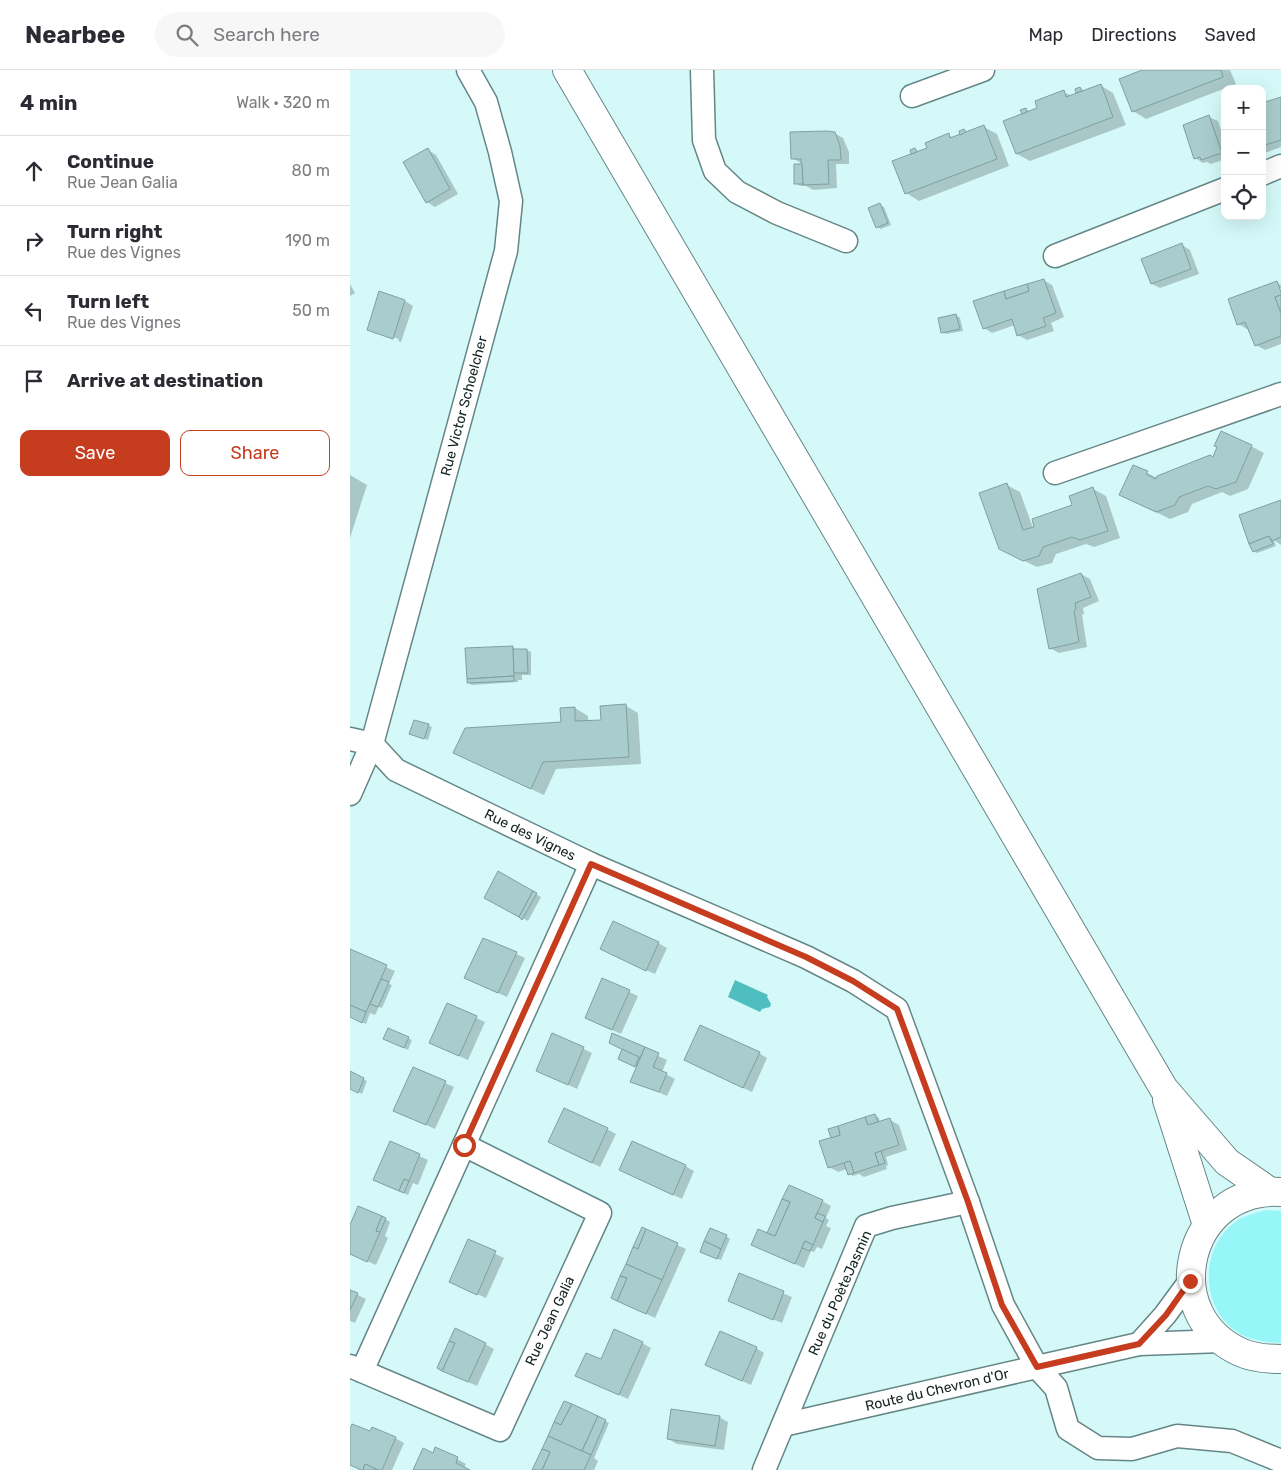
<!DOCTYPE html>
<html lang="en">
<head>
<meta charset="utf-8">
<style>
	:root { --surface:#fff; --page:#f7f7f7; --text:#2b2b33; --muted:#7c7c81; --line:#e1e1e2; --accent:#c63c1e }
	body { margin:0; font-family:Rubik,sans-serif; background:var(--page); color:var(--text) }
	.controls { position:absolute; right:15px; top:15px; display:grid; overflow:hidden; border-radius:10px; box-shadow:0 5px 20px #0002 }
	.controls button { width:45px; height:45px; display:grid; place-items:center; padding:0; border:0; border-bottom:1px solid var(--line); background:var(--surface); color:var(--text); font:25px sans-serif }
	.stop { position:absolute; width:15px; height:15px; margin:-11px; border:4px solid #c63c1e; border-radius:50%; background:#fff }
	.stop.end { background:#c63c1e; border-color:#fff; box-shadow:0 1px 5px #0008 }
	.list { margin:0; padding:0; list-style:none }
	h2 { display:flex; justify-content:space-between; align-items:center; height:65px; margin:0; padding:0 20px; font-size:21px }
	h2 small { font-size:16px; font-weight:400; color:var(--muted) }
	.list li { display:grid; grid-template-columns:32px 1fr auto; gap:15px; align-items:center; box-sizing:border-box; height:70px; padding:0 20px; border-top:1px solid var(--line) }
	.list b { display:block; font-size:19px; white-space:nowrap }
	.list p { margin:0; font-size:16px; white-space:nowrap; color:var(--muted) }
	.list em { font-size:16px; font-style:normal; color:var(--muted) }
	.actions { display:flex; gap:10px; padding:15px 20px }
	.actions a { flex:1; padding:11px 0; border:1px solid var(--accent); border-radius:10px; text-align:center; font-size:18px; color:var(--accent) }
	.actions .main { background:var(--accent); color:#fff }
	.icon { flex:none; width:28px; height:28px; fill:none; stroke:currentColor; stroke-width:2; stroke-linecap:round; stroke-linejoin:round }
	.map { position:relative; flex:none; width:931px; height:1400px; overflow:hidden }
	header { display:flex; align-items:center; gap:30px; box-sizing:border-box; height:70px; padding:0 25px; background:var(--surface); border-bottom:1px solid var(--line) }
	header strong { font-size:24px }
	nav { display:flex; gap:28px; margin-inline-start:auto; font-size:18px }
	.search { width:350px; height:45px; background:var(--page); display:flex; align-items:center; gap:12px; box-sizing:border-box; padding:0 18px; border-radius:28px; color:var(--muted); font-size:19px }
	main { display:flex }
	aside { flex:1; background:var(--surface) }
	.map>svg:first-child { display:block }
	.green { fill:#96f6f8 }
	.water { fill:#4fbec0 }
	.shadow { fill:#0003 }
	.building { fill:#a9cccc; stroke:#7fa0a0 }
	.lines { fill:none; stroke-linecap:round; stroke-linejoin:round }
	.minor-casing { stroke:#658686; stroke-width:25 }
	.primary-casing { stroke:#658686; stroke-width:30 }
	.minor { stroke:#fff; stroke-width:22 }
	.primary { stroke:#fff; stroke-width:28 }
	.route { stroke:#c63c1e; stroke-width:6 }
	.labels { text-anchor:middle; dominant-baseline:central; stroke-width:4.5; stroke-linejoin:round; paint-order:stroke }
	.street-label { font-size:14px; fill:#162323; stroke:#fff }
</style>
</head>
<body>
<header>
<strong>Nearbee</strong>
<div class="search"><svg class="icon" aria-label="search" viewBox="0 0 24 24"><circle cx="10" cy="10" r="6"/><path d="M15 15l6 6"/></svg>Search here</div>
<nav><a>Map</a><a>Directions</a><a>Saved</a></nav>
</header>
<main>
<aside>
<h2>4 min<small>Walk · 320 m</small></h2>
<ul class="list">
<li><svg class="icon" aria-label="ahead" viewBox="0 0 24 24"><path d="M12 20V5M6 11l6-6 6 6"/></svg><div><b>Continue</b><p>Rue Jean Galia</p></div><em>80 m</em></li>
<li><svg class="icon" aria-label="right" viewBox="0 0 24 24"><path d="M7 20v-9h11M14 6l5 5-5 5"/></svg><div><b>Turn right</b><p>Rue des Vignes</p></div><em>190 m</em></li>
<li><svg class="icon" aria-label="left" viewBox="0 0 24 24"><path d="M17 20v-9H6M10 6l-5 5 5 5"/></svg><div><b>Turn left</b><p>Rue des Vignes</p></div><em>50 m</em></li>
<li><svg class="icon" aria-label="arrive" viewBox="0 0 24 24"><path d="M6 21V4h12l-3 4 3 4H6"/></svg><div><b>Arrive at destination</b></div></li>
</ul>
<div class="actions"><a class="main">Save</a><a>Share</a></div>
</aside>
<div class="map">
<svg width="931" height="1400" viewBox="0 0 931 1400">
	<rect width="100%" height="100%" fill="#d5f9f9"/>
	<path class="green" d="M915,1140L931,1141V1273C914,1272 898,1270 884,1260C848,1232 851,1172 890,1149C897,1145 907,1143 915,1140Z"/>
	<polygon class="water" points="385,910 418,925 417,927 421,934 420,937 412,939 410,942 378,927"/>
	<g class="shadow">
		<polygon points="790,0 880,0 886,14 796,49 783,41 792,2"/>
		<polygon points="750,15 763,23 776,55 680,91 667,84 655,52 675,44 676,39 680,42 689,39 713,22 722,26 728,24 726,20 730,19 735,21"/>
		<polygon points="931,28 931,77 912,84 912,35"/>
		<polygon points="859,47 868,51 875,72 875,89 861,94 857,92 853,93 845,88"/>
		<polygon points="634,57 647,64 659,96 569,131 556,123 565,79 570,82 578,78 598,65 604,68 613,65 614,60 618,62"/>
		<polygon points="484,63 493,68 499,82 499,94 486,94 487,118 463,120 456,116 450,116 446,113 455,95 442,88"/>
		<polygon points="78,80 86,85 108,124 85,137 77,132"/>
		<polygon points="530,135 534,137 541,155 531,159 527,157"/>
		<polygon points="832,175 840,180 849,204 810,218 802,214"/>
		<polygon points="693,210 702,215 714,247 701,253 704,261 677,270 668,265 665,255 642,263 634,258"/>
		<polygon points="927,213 931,215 931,218 928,218 931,226 931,274 915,280 906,275 899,258 897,259 888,254"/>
		<polygon points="0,214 5,223 0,226"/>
		<polygon points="55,231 63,236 51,272 48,271 49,269 26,262 26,264 18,260"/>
		<polygon points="606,245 610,248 613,261 596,264 592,262"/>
		<polygon points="901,376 914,383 898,419 880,426 872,422 842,434 838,442 820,449 770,425 784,396 807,408"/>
		<polygon points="0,405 17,415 0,468"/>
		<polygon points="657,415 670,422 683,458 723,436 743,419 756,426 770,468 744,477 736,474 706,484 702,493 687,497 664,486"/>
		<polygon points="931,431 931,475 924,470 926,476 907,483 904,481"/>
		<polygon points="731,504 740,509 749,531 733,538 734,544 732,545 737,577 709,583 700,578"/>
		<polygon points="162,577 167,580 177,580 181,582 181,605 172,605 172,610 168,610 168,612 122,615 118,613"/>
		<polygon points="276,636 288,643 291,694 206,699 194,725 118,690 212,653 225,638 238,646 238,652 252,651"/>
		<polygon points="78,655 82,657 78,670 61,664"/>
		<polygon points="184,823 191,827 178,851 135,828"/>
		<polygon points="134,869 175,888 157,927 124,912"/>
		<polygon points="308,873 317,878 305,904 260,884"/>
		<polygon points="0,882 45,901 39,914 42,915 32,938 29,937 25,945 20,943 16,954 0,947"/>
		<polygon points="253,910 288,926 271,964 245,952"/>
		<polygon points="98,935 135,952 118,990 89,977"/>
		<polygon points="203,964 242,983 227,1019 196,1005"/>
		<polygon points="263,965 317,990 312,1002 325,1009 317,1026 282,1011 287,998 269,988 273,979"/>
		<polygon points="58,968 62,970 58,980 39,971"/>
		<polygon points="409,983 417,988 402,1022 344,995"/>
		<polygon points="64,999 104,1017 85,1059 44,1040"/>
		<polygon points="13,1009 17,1011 12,1024 0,1018"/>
		<polygon points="525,1045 529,1048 530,1053 540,1050 549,1055 557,1080 536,1087 538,1095 536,1096 537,1099 514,1107 509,1104 503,1106 499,1104 497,1099 488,1102 479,1097 482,1068"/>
		<polygon points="257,1059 266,1064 250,1097 208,1077"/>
		<polygon points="41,1073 78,1090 68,1115 63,1113 58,1125 34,1114"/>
		<polygon points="335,1096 344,1101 332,1129 280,1105"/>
		<polygon points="472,1131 481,1136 476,1148 479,1150 476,1156 481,1158 472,1179 467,1177 464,1182 461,1181 454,1198 411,1179 418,1165"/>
		<polygon points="32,1147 40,1152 35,1166 38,1168 26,1195 0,1184 0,1158"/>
		<polygon points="292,1159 336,1179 305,1248 277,1235"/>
		<polygon points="376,1166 380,1169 371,1190 355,1184"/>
		<polygon points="118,1171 154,1188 136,1228 109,1216"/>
		<polygon points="390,1205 442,1227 432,1253 379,1231"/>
		<polygon points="0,1221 16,1229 5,1253 0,1251"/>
		<polygon points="292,1273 301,1278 278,1329 227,1306 252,1291"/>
		<polygon points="135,1274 144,1279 127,1316 102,1305"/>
		<polygon points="406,1278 414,1283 401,1315 356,1295"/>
		<polygon points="369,1347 378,1352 374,1380 327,1374 318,1369"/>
		<polygon points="255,1351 259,1353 244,1388 248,1391 244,1400 184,1400 205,1354"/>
		<polygon points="0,1363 45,1368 54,1373 42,1400 11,1400 0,1395"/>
		<polygon points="84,1384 107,1389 116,1394 114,1398 118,1400 65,1400"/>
	</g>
	<g class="building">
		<polygon points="792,0 871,0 873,7 782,42 769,9"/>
		<polygon points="751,14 763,47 666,84 653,51 687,38 685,31 714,20 716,27"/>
		<polygon points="730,17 732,21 726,23 725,19"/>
		<polygon points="931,27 931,70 912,76 912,33"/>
		<polygon points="676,38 677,42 672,44 670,40"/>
		<polygon points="859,45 872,83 851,90 850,87 844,89 833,55"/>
		<polygon points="634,55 647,89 555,124 542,91 577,78 575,73 599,63 600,68"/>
		<polygon points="614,59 616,62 610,65 609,61"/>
		<polygon points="477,61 485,62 490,76 491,90 478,90 479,114 453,115 451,89 441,89 440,62"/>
		<polygon points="78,78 100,119 76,133 53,92"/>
		<polygon points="565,78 567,82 561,84 560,80"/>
		<polygon points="444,94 452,94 453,114 444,114"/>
		<polygon points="530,133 538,153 526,158 518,138"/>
		<polygon points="832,173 841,199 801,214 791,189"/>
		<polygon points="694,209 706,243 693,248 696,256 667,266 662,249 633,259 623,231 654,221 656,229 679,221 677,214"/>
		<polygon points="927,211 931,222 931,225 925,227 931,243 931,266 905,276 895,252 887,255 878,229"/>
		<polygon points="677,214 679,221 656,229 654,221"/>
		<polygon points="29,221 55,230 43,269 17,260"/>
		<polygon points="931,225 931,243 925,227"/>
		<polygon points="606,244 610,259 591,263 588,248"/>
		<polygon points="871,361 902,375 886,412 866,419 858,416 829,427 825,435 806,442 769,425 783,395 798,401 796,404 806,409 807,406 860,385 863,387 867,377 864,376"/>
		<polygon points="657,413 673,460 684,457 682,449 722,435 719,426 743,417 758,461 730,470 722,467 693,477 689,486 673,491 649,479 629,423"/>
		<polygon points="931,430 931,467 922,471 919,466 899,474 889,445"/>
		<polygon points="919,466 923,474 903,482 899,474"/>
		<polygon points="731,503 741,527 725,533 726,539 724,541 729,572 699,579 687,519"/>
		<polygon points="163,576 164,606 117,609 115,578"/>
		<polygon points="163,579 177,579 178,603 164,603"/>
		<polygon points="164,606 164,611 117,613 117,609"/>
		<polygon points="276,634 279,687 193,692 181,719 103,683 115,658 211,652 210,638 225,637 225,651 251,650 250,636"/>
		<polygon points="64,650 79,654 74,669 59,664"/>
		<polygon points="148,801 183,821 169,847 134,828"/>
		<polygon points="183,821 187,823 172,850 169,847"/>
		<polygon points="263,851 309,872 296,901 250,879"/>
		<polygon points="133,868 167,882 148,923 114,908"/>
		<polygon points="0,879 37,895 16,942 0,935"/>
		<polygon points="252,908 280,920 262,960 235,948"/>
		<polygon points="31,909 39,912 28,937 20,934"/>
		<polygon points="97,933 127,946 109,986 79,973"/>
		<polygon points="0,935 16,942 12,953 0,947"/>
		<polygon points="350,955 410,982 393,1018 334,990"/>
		<polygon points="38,958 59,967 54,978 33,969"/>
		<polygon points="202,963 234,977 218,1015 186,1001"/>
		<polygon points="262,963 295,977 290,988 259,973"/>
		<polygon points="295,977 309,983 303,997 317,1003 309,1022 280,1012"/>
		<polygon points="272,979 289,987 285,997 268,989"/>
		<polygon points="63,997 96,1011 76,1055 43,1041"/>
		<polygon points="0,1001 14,1008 8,1023 0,1019"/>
		<polygon points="214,1038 258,1058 242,1093 198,1072"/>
		<polygon points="525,1044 528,1052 518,1055 515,1047"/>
		<polygon points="515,1047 518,1055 540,1048 549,1075 525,1083 529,1095 504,1103 500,1091 478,1098 469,1071 490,1065 488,1056"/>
		<polygon points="488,1056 490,1065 481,1068 478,1059"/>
		<polygon points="40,1071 70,1084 59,1111 54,1109 49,1121 23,1110"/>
		<polygon points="282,1071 336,1095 323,1125 269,1100"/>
		<polygon points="531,1081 535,1093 529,1095 525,1083"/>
		<polygon points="500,1091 504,1103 498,1105 494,1093"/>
		<polygon points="54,1109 59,1111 54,1123 49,1121"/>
		<polygon points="439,1115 473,1130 465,1148 473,1152 463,1175 455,1171 445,1194 401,1175 408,1159 425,1166 440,1132 432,1129"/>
		<polygon points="432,1129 440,1132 425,1166 417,1163"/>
		<polygon points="8,1136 32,1146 26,1161 30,1162 17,1192 0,1184 0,1155"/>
		<polygon points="467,1143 475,1146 473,1152 465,1148"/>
		<polygon points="32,1146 36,1148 30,1162 26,1161"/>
		<polygon points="292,1157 296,1159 288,1179 283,1177"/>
		<polygon points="360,1158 377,1165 371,1179 354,1171"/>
		<polygon points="296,1159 328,1173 312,1210 276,1194 283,1177 288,1179"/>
		<polygon points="118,1169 146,1181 127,1225 99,1212"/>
		<polygon points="354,1171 371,1179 367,1189 350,1182"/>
		<polygon points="455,1171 463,1175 460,1181 452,1178"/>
		<polygon points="276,1194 312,1210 296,1244 267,1231 277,1208 270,1206"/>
		<polygon points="389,1203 434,1221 423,1250 378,1231"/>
		<polygon points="270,1206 277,1208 267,1231 261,1228"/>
		<polygon points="0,1220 8,1223 0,1240"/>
		<polygon points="105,1258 136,1273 118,1312 92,1301 105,1273 99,1271"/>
		<polygon points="264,1259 293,1272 269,1325 225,1306 236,1283 251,1289"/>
		<polygon points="370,1261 407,1277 392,1311 355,1295"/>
		<polygon points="99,1271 105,1273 92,1301 87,1298"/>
		<polygon points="214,1331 222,1334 211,1355 204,1352"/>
		<polygon points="222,1334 248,1346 232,1381 198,1366 204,1352 211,1355"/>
		<polygon points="321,1339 370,1346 365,1376 317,1369"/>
		<polygon points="248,1346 256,1350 241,1385 232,1381"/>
		<polygon points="2,1354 20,1361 22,1357 46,1367 32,1400 28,1400 15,1394 13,1400 11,1400 0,1395 0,1359"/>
		<polygon points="198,1366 241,1385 234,1400 192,1400 200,1382 192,1379"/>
		<polygon points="85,1377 108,1387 106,1393 120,1400 63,1400 73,1378 83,1383"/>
		<polygon points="192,1379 200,1382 192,1400 182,1400"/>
		<polygon points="15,1394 28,1400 13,1400"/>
	</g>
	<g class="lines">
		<g class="minor-casing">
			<g id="minor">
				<polyline points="352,0 354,70 365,101 387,122 427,143 496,171"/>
				<polyline points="562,26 633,0"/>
				<polyline points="912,104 931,96"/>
				<polyline points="705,186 875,119"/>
				<polyline points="705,403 931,324"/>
				<polyline points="0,669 22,674 46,700 108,730 241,794 456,887 503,911 547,939 618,1132 653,1235 687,1297 789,1274 872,1271"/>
				<polyline points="0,724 22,674 156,181 161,131 150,82 136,32 118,0"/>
				<polyline points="789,1274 815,1245 840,1211"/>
				<polyline points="0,1296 150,1360 250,1143 114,1075 241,794"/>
				<polyline points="12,1301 114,1075"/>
				<polyline points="433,1355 687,1297 706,1318 718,1359 748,1378 782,1379 827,1366 882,1371 931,1391"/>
				<polyline points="414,1400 516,1156 542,1148 618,1132"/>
			</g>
		</g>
		<g class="primary-casing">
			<g id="primary">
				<polyline points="217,0 814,1019 877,1092 919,1121"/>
				<polyline points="817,1030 857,1155"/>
				<path d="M930,1122C837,1117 806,1243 890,1282C903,1288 917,1289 931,1289"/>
			</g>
		</g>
		<use href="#minor" class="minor"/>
		<use href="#primary" class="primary"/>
	</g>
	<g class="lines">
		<polyline class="route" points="114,1075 241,794 456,887 503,911 547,939 618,1132 652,1235 687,1297 789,1274 816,1245 840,1211"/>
	</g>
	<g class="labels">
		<g class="street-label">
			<text transform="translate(114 336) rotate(-75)">Rue Victor Schoelcher</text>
			<text transform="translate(180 765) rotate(26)">Rue des Vignes</text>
			<text transform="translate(490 1223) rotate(-66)">Rue du PoèteJasmin</text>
			<text transform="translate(200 1251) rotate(-65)">Rue Jean Galia</text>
			<text transform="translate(587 1320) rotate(-13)">Route du Chevron d'Or</text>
		</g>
	</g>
</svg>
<div class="controls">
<button>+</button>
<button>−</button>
<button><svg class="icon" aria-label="locate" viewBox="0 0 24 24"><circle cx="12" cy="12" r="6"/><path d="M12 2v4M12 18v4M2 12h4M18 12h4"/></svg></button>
</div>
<div class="stop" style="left:114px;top:1075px"></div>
<div class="stop end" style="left:840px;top:1211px"></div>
</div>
</main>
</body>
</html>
